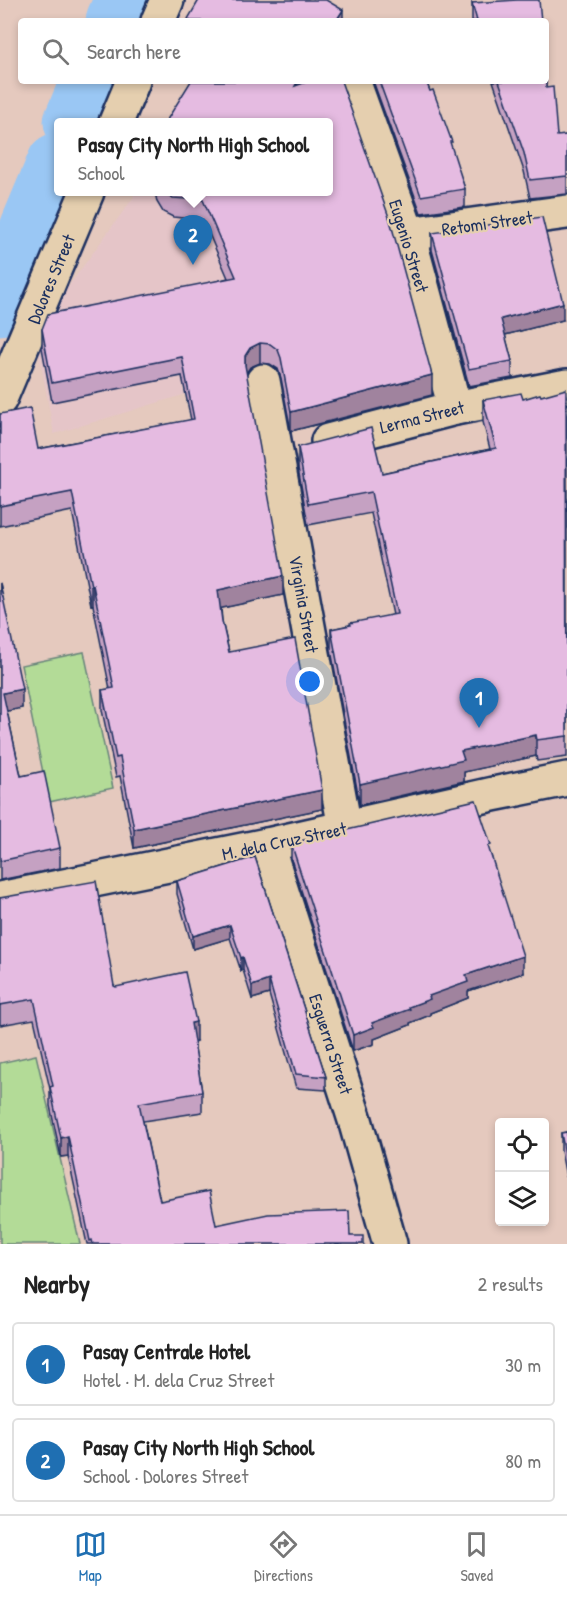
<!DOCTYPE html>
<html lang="en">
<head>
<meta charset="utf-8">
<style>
	:root { --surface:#fff; --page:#f2f2f2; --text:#222; --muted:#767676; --line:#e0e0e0; --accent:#1f6fb2 }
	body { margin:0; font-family:"Patrick Hand",sans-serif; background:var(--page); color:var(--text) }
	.controls { position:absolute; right:18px; bottom:18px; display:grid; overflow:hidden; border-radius:6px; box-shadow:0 3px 9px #0003 }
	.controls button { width:54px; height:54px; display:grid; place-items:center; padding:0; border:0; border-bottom:2px solid var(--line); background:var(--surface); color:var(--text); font:30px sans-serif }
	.you { position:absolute; left:310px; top:682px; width:21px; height:21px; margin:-15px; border:4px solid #fff; border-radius:50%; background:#1a73e8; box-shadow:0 0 0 9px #1a73e833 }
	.badge { display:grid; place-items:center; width:39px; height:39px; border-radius:50%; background:var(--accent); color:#fff; font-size:20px; font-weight:700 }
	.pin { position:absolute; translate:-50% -50px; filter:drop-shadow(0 2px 3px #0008) }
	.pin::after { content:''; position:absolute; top:32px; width:21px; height:18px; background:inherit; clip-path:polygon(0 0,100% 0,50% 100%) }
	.popup { position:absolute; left:54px; top:118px; width:279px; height:78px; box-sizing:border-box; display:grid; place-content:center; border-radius:6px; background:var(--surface); filter:drop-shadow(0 2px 4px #0005); font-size:20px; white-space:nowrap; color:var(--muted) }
	.popup b { font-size:22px; color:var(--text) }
	.popup::after { content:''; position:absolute; left:50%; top:100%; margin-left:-12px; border:12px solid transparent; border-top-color:var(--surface) }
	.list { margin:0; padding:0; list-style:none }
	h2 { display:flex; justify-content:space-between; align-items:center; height:78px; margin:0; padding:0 24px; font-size:26px }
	h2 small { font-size:20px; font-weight:400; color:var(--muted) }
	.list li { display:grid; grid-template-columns:39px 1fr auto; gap:18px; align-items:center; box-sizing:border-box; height:84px; margin:0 12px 12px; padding:0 12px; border:2px solid var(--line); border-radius:6px }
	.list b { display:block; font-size:22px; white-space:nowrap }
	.list p { margin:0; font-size:20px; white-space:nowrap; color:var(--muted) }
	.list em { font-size:20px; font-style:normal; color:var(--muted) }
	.icon { flex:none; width:33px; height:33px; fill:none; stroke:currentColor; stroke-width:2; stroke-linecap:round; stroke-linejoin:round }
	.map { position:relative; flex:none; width:567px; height:1244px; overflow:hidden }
	.search { position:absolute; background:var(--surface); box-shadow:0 3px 9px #0003; left:18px; right:18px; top:18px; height:66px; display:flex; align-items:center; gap:15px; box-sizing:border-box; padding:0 21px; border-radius:6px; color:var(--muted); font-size:22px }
	.sheet { height:270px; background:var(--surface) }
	nav { display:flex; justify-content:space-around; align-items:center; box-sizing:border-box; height:84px; border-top:2px solid var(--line); background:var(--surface); font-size:16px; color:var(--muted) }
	nav a { display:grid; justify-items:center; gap:3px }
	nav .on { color:var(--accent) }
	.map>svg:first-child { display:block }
	.built { fill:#e5c5c8 }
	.green { fill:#b3db97; stroke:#67857a; stroke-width:1.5 }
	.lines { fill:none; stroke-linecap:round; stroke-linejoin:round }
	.river { stroke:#9ac7f4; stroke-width:63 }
	.minor-casing { stroke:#1b2f5e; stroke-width:38 }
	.tertiary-casing { stroke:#1b2f5e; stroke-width:38 }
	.minor { stroke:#e5cfaf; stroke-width:33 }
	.tertiary { stroke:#e5cfaf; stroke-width:33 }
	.wall { fill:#c5a1c2; stroke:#1b2f5e; stroke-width:1.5 }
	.shaded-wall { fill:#a0839e; stroke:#1b2f5e; stroke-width:1.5 }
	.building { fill:#e5bbe1; stroke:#1b2f5e; stroke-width:1.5 }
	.labels { text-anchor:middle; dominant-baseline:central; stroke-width:4.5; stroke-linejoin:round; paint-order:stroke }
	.street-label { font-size:18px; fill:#1b2f5e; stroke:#e5cfaf }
</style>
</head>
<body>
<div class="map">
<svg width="567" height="1244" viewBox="0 0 567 1244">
	<rect width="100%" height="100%" fill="#e5c9be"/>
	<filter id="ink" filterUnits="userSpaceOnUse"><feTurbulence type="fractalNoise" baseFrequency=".0167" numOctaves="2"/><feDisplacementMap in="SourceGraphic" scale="12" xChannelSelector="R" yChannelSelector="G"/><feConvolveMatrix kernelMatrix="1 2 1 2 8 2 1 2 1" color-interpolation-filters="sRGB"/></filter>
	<g filter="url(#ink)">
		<polygon class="built" points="135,192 275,192 332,350 54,434 35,332 133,198"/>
		<g class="green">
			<polygon points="84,652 113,788 49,802 21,665"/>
			<polygon points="36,1055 80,1244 0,1244 0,1063"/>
		</g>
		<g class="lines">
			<g class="river">
				<polyline points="117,21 126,0"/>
				<polyline points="75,122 92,81"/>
				<polyline points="0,304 58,164"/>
			</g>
			<g class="minor-casing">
				<g id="minor">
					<polyline points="158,21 167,0"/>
					<polyline points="355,86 408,234 455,408"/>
					<polyline points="116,122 133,81"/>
					<polyline points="408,234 567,212"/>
					<polyline points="263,381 345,828"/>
					<polyline points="0,399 87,192"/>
					<polyline points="328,441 455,408 567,386"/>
					<polyline points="267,845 355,1120 390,1244"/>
				</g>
			</g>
			<g class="tertiary-casing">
				<polyline id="tertiary" points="0,899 267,845 493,794 567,779"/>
			</g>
			<use href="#minor" class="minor"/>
			<use href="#tertiary" class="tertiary"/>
		</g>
		<g class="wall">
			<polygon points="472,3 541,21 472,21"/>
			<polygon points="373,81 426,81 465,189 465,207 421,213"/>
			<polygon points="493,81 546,81 546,88 557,136 567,135 567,194 530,198 524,171"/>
			<polygon points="155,192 328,192 432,395 291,431 281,378 278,369 270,364 260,363 250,367 246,374 283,595 221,608 222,621 229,652 322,809 134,848 120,776 116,777 102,710 102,690 110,689 93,605 91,605 72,511 0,526 0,414 38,449 191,420 182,376 52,402 42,348 42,329 228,278 203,220 173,217 163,212 157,202"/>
			<polygon points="432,233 563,320 505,335 512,361 512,378 469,386 432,250"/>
			<polygon points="567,392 567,757 537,761 536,756 464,772 464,781 360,805 331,650 331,629 393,615 371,513 308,525 298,468 298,447 382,473 490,449 483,422 483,400 523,399"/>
			<polygon points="0,583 22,708 7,711 21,776 60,848 60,868 0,880"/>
			<polygon points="291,843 491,855 523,973 468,991 468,998 430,1013 430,1015 410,1023 410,1025 374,1039 374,1044 353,1051 291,859"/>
			<polygon points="255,857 326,1077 326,1090 296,1088 269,994 252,999 243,970 241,971 230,938 193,949 177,894 177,881"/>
			<polygon points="0,898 114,986 196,1041 194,1042 202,1092 202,1112 143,1121 160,1201 216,1225 350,1236 363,1244 87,1244 68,1156 61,1157 50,1106 50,1089 34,1019 0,1025"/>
			<polygon points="567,1132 567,1182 561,1151 561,1133"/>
		</g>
		<g class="shaded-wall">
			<polygon points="343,10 343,21 336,21"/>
			<polygon points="298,81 310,81 295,86"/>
			<polygon points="563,303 563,320 501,336 501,319"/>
			<polygon points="260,343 260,363 250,367 245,375 245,384 245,356 250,348"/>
			<polygon points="432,375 432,395 291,431 291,412"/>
			<polygon points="283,576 283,595 218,609 218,590"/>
			<polygon points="93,585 93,605 91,605 91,586"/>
			<polygon points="22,689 22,708 3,712 3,693"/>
			<polygon points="536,735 536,756 464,772 464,781 360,805 360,784 461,751"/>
			<polygon points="322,790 322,809 134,848 134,829"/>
			<polygon points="230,925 230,938 193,949 193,936"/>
			<polygon points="523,956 523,973 468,991 468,998 430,1013 430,1015 410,1023 410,1025 374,1039 374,1044 353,1051 353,1035 372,1023 429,996 466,975"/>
			<polygon points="243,957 243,970 241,971 241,958"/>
			<polygon points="269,980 269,994 252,999 252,986"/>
			<polygon points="196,1022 196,1041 191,1042 191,1023"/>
			<polygon points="68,1136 68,1156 61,1157 61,1138"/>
		</g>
		<g class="building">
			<polygon points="199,0 326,0 343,10 336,21 191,21 188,19"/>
			<polygon points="517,0 539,0 541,21 477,21 472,3"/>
			<polygon points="191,81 298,81 295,86 309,81 341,81 390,220 432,375 291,412 281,358 278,350 270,344 260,343 250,348 245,356 245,365 283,576 218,590 222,621 229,652 295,639 322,790 134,829 120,757 116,758 102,690 114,688 93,585 91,586 72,492 0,506 0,414 30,408 38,449 194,419 182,357 52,383 42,329 48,314 236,277 203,200 173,198 163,192 328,192 328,123 165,123"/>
			<polygon points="379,81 426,81 430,91 433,90 452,142 450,142 465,189 421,196"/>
			<polygon points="499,81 546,81 546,88 553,87 557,136 567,135 567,176 530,180 524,153"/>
			<polygon points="542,217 563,303 501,319 512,361 469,369 432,233"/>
			<polygon points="566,389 567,736 537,740 536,735 461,751 464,760 360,784 331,629 351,625 350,623 397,614 371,492 308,504 298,447 371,428 382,473 496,448 483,400 521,393 523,399 540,394 541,396"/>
			<polygon points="0,583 22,689 3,693 21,776 44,771 60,848 0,861"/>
			<polygon points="476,800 491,845 488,846 523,956 466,975 468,982 429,996 430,999 409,1007 410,1009 372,1023 374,1027 353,1035 291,843"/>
			<polygon points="255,857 326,1077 296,1074 269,980 252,986 243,957 241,958 230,925 193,936 177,881"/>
			<polygon points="96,881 114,986 116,987 185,972 196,1022 191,1023 202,1092 139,1103 160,1201 209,1191 216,1225 268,1214 349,1211 350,1236 363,1236 363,1244 93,1244 92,1240 90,1241 68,1136 61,1138 50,1087 53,1086 34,999 0,1005 0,898"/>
			<polygon points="567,1132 567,1164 561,1133"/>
		</g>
	</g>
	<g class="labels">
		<g class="street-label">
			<text transform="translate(487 223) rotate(-8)">Retomi Street</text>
			<text transform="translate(409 246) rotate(73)">Eugenio Street</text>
			<text transform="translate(51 279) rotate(-67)">Dolores Street</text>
			<text transform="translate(422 417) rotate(-14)">Lerma Street</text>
			<text transform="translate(304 604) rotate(80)">Virginia Street</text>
			<text transform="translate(284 841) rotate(-12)">M. dela Cruz Street</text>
			<text transform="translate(331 1044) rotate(72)">Esguerra Street</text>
		</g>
	</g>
</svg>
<div class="controls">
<button><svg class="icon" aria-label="locate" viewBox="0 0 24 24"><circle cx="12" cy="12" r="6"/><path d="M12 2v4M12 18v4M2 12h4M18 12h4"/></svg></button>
<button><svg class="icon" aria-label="layers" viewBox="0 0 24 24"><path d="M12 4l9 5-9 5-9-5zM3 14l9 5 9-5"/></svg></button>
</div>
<div class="you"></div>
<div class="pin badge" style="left:479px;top:728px">1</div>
<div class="pin badge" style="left:193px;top:265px">2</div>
<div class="popup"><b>Pasay City North High School</b>School</div>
<div class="search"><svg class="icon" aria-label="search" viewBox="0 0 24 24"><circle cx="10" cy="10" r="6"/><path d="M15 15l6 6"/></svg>Search here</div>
</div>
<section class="sheet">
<h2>Nearby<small>2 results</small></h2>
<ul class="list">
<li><span class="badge">1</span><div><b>Pasay Centrale Hotel</b><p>Hotel · M. dela Cruz Street</p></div><em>30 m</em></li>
<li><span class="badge">2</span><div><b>Pasay City North High School</b><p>School · Dolores Street</p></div><em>80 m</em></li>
</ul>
</section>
<nav>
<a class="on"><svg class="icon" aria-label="map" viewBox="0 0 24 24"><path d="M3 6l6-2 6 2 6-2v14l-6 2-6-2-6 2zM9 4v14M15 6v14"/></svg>Map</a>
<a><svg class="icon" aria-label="directions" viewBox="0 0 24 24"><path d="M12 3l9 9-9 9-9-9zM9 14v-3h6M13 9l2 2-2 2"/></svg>Directions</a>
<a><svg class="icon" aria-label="saved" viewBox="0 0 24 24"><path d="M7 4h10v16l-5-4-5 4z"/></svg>Saved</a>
</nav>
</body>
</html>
